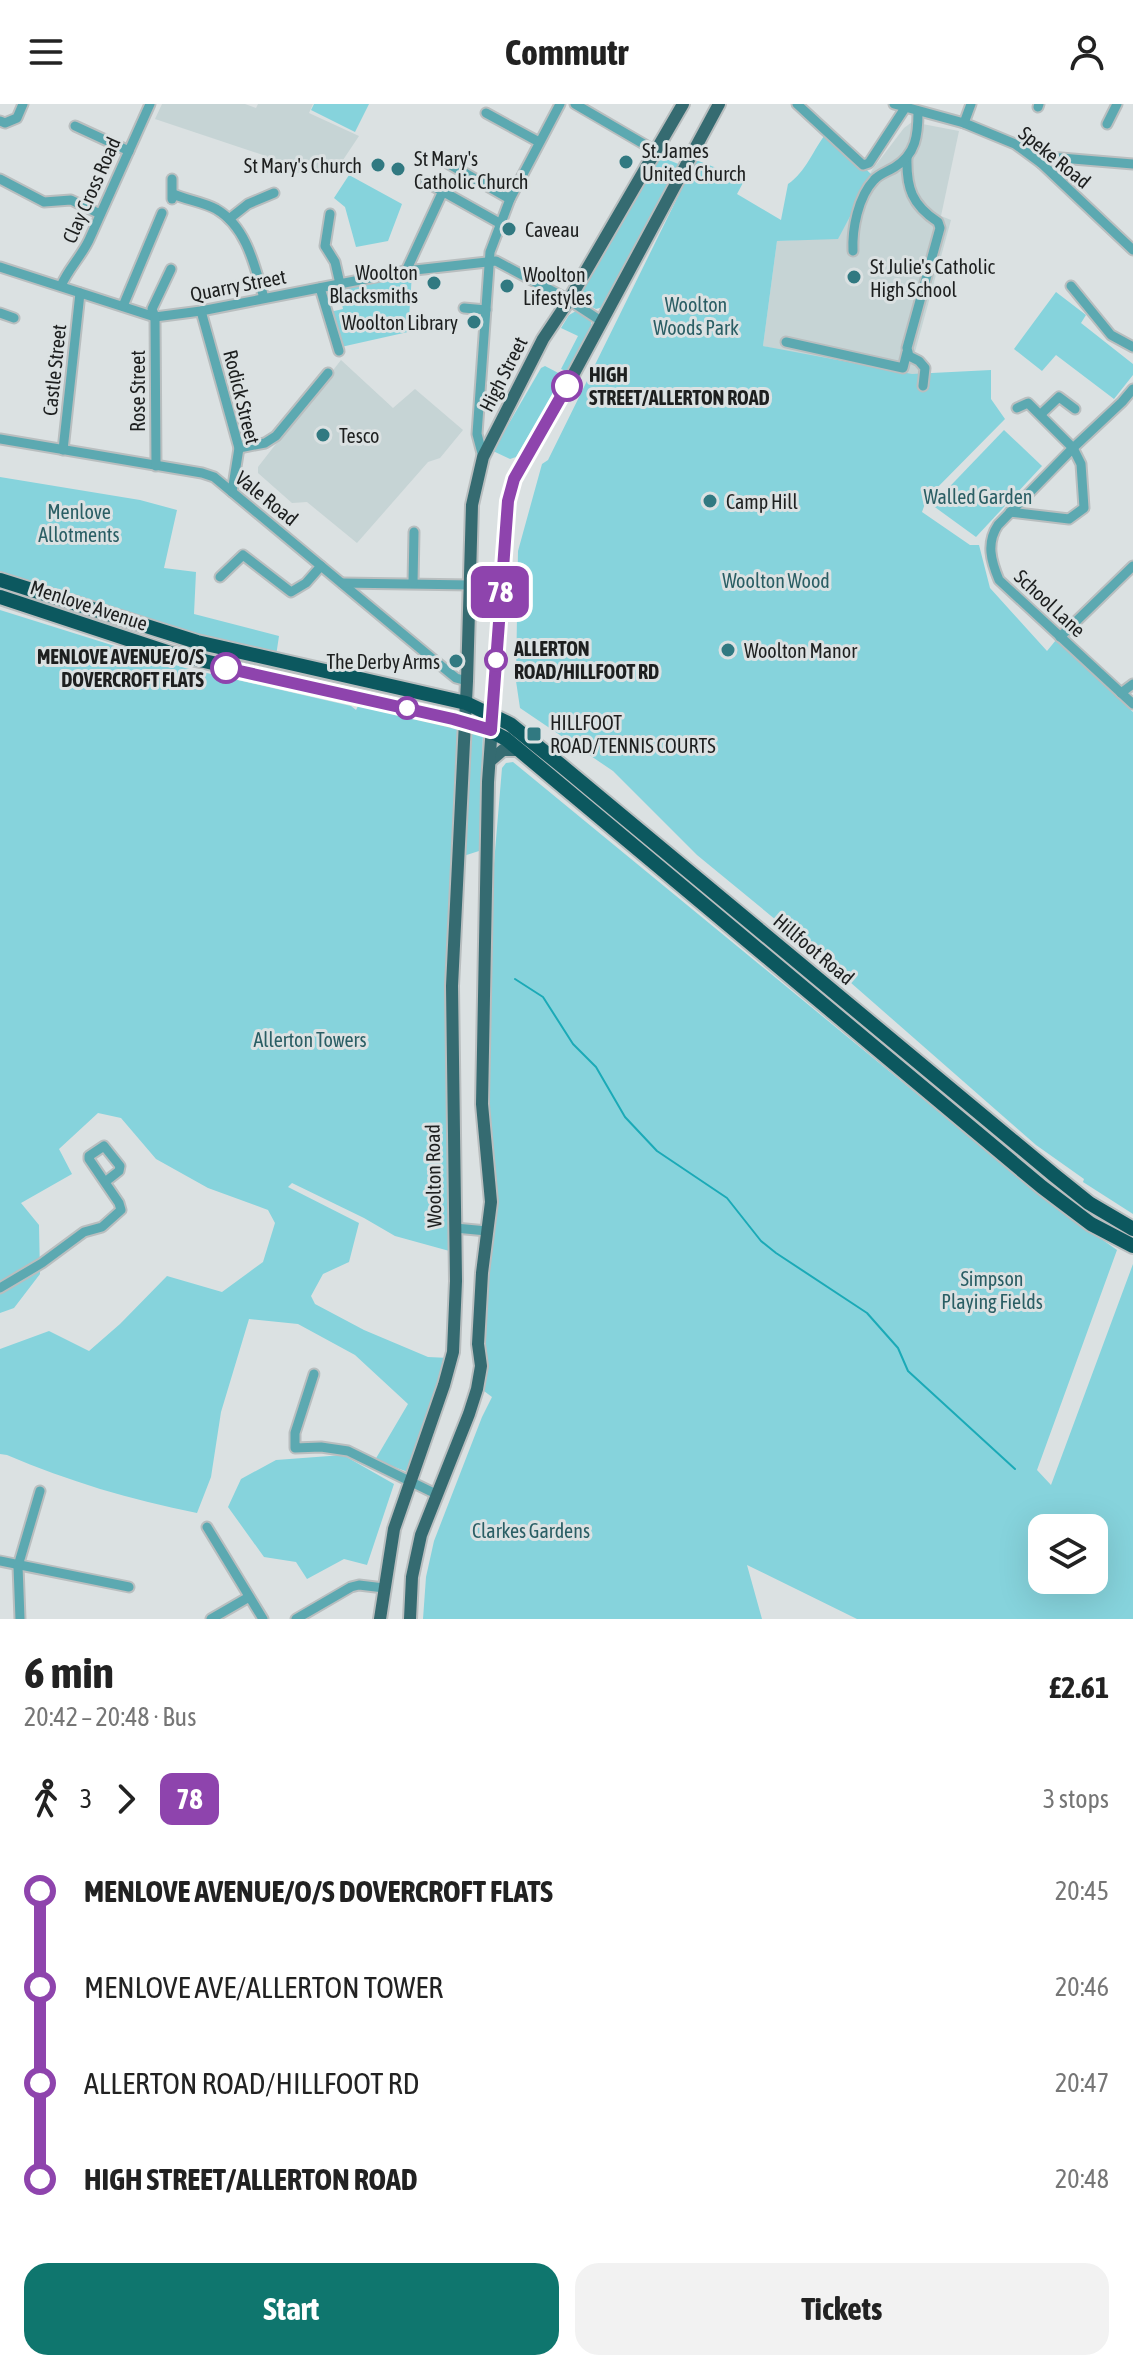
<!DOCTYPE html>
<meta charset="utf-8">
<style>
:root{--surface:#fff;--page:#f2f2f2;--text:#222;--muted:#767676;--accent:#0f766e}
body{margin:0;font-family:"Asap Condensed",sans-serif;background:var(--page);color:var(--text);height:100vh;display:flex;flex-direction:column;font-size:30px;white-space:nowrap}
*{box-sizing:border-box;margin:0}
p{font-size:26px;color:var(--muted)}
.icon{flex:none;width:44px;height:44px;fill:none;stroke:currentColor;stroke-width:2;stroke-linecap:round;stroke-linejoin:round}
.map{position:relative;height:1515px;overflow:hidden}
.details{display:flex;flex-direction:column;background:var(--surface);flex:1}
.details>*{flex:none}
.badge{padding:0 16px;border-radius:12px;font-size:28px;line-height:52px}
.fabs{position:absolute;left:1028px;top:1410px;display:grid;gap:16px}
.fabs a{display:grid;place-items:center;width:80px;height:80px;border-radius:16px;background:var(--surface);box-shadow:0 8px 32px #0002;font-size:40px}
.map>.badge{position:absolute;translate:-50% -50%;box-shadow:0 0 0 4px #fff}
.legs{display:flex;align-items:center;gap:12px;height:88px;padding:0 24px;font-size:26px}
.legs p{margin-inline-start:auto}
.headline{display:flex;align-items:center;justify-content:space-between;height:136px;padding:0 24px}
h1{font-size:44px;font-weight:700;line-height:60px}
.primary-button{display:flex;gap:16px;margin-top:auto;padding:16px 24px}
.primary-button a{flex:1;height:92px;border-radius:24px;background:var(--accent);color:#fff;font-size:32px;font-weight:700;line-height:92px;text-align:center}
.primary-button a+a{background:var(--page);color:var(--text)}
ul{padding:0 24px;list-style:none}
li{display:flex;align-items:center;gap:28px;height:96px;font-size:30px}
li i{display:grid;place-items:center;width:12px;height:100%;margin:0 10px;background:currentColor}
li i::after{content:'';width:20px;height:20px;margin:-10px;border:6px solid;border-radius:50%;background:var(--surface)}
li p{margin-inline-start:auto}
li:first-child i{background:linear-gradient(#0000 50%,currentColor 0)}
li:last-child i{background:linear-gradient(currentColor 50%,#0000 0)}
header{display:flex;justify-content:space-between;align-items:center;height:104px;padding:0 24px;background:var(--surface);font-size:36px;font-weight:700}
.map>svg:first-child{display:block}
.built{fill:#c6d4d5}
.green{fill:#86d3dc;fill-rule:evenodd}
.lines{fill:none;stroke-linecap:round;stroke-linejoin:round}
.stream{stroke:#1baab7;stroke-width:2}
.minor-casing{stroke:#b9bebf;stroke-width:13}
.major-casing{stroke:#b9bebf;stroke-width:16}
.highway-casing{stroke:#b9bebf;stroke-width:18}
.minor{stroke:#5ca9b1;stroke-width:9}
.major{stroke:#356b71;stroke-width:12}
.highway{stroke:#0c585f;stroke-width:14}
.line-1-casing{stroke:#fff;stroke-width:18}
.line-1{stroke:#8e44ad;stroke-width:12}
.poi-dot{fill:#317981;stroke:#dbe1e2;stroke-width:3}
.stop-1-dot{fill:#fff;stroke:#8e44ad;stroke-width:4}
.labels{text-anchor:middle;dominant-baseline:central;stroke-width:6;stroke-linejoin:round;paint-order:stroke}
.poi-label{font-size:20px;fill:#1d1f1f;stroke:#dbe1e2;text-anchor:start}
.street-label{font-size:20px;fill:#1d1f1f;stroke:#dbe1e2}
.park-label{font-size:20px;fill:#2a5e64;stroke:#dbe1e2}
.stop-label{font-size:20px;font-weight:bold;fill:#1d1f1f;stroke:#dbe1e2;text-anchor:start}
</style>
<header><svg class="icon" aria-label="menu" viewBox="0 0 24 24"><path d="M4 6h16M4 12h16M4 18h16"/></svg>Commutr<svg class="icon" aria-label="person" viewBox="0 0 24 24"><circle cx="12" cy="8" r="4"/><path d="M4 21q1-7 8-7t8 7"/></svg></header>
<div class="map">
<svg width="1133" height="1515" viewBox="0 0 1133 1515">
<rect width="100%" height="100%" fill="#dbe1e2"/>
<g class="built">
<polygon points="162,0 245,0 256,4 258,0 313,0 309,9 359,32 337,65 313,69 260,69 263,51 155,15"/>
<polygon points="912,18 959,27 941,112 951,116 915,248 930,260 928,281 763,242 777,137 838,134 872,66 904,24"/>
<polygon points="341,256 393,304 415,285 463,326 440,354 428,358 357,439 307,398 292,399 258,369 258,363"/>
</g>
<g class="green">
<polygon points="314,0 369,0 355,28 311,6"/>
<path d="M827 28 872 71 838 135 777 137 763 242 912 270 991 266V295L1005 315 927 394 922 408 970 441H979L990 484 1047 547 1056 536 1133 608V1110L1083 1078 1084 1075 1036 1041 826 857 697 751 613 667 520 604 516 577 518 447 542 360 548 356 696 56 745 75 737 90 781 116 788 80C806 68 813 46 827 28Z"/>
<polygon points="656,51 681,61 603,203 596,205 582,198 580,190"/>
<polygon points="349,71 402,100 388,137 356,143 345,103 334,94"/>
<polygon points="412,170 408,228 341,243 330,208 343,205 339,186"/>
<polygon points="1056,188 1086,211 1081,219 1133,260 1133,271 1114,295 1056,251 1042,267 1014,245"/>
<polygon points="576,207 590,214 592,223 568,268 561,265 578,232 561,224 569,211"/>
<polygon points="545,262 564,272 516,353 510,355 493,347 541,264"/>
<polygon points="1004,326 1042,362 976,433 932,401"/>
<polygon points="0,373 140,396 177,406 164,464 196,468 194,510 279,532 276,552 169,524 0,469"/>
<path d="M0 506 185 564 351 602 356 606 359 600 483 628 479 747 454 755 453 1148 395 1132 364 1114 292 1079 288 1083 359 1119 349 1158 323 1170 311 1192 315 1200 364 1226 428 1253 449 1254 408 1368 375 1356 408 1300 355 1251 298 1220 249 1215 221 1308 211 1373 197 1409C131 1396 68 1377 7 1351L0 1350V1245L49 1227 89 1247 120 1220 167 1172 222 1188 263 1158 275 1119 268 1106 208 1084 156 1055 121 1014 98 1009 59 1045 72 1070 21 1099 39 1121 40 1170 14 1204 0 1209Z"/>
<path d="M513 658 1046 1096 1117 1146 1037 1366 1051 1381 1133 1160V1515H857L747 1461 762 1515H423L426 1473 434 1437 482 1313 492 1293 484 1287 483 1170 493 1099 485 1002 489 819 502 664 506 659ZM1042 1424H1094V1476H1042Z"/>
<polygon points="343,1351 394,1380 367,1461 344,1455 307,1475 296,1458 264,1453 228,1403 241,1375 276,1356"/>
</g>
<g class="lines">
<polyline class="stream" points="515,875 543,893 573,940 596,963 625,1013 657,1047 727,1094 761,1137 776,1149 867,1209 898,1244 908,1267 1015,1365"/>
<defs>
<g id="minor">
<polyline points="575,0 654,46"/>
<polyline points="797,0 863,61 869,59 905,4"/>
<polyline points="894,0 964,19 1015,40 1041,59 1133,146"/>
<polyline points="1038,3 1039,0"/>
<polyline points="486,9 539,38"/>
<polyline points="0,17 5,19 17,14 23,0"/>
<polyline points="964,19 971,0"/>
<polyline points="1107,20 1117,0"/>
<polyline points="75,22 129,47"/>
<path d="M907 53C906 84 912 101 938 118L940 124 907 244 909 252 919 257 925 264 923 282"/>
<polyline points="1041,59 1049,53 1133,60"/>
<polyline points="449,60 510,95"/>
<polyline points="0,75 44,98 71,96 100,110"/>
<polyline points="426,78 501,120"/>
<path d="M173 90C187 96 203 98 216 105 247 123 255 163 264 194"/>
<polyline points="172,95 172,75"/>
<polyline points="330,110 325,142 335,158 340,180"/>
<polyline points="229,115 248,100 274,89"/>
<path d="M853 147C852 125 858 93 874 76 879 70 889 67 895 63 916 50 918 31 918 8"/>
<polyline points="0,163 155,213 201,207 406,167 496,157 569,196 601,217"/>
<polyline points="406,167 443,87"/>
<path d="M61 182C68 165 81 153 89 136L150 0"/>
<polyline points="1071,182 1111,231 1133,243"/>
<polyline points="320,184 339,247"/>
<polyline points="123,202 162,109"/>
<polyline points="464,204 486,206"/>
<polyline points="201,207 239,344 232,388"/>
<polyline points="0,209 14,214"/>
<polyline points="786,238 903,264 907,248"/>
<path d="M1133 285 1122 298 1073 344 998 421C986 439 991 457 999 476L1133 600"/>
<polyline points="1041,310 1059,293 1075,305"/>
<polyline points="0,335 202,369 214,373 428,551 456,574 467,577"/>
<polyline points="239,344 265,339 276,332 328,269"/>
<polyline points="63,346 80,189"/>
<polyline points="483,353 477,330 490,148 510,95 560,0"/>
<polyline points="156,362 155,213 152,205 171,165"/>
<polyline points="1010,408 1069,415 1084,404 1081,360 1073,344 1028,299 1017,304"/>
<polyline points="220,473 243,451 291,488 306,479 321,462"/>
<polyline points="342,479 471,481"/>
<polyline points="413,479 414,428"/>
<polyline points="1060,533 1133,462"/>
<polyline points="1121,589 1133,580"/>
<polyline points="455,1124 487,1127"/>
<polyline points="0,1184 42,1159 84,1128 102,1123 121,1106 119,1099 89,1055 89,1052 104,1042 120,1062 119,1067 105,1078"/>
<polyline points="314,1270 295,1329 295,1344 321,1343 348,1347 436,1390"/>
<polyline points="207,1423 263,1515"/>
<polyline points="0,1457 129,1483"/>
<polyline points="20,1515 18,1462 40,1387"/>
<polyline points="211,1515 249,1493"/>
<polyline points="296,1515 351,1483 359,1481 384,1484"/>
</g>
<g id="major">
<polyline points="490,657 503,646 519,646"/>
<polyline points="380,1515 394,1425 444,1281 453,1248 456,1177 452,882 467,577 472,401 483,353 543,235 569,196 683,0"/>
<polyline points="410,1515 412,1473 421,1431 469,1310 477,1285 481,1262 478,1240 482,1169 491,1098 482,1000 488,678 508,397 514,375 573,271 719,0"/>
</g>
<g id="highway">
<polyline points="0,476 197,538 466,599 510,620 562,662 1054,1071 1089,1099 1133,1125"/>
<polyline points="0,493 170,549 465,618 481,622 506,635 1042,1083 1091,1120 1133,1142"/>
</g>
</defs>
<use href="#minor" class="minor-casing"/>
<use href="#major" class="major-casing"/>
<use href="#highway" class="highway-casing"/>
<use href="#minor" class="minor"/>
<use href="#major" class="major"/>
<use href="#highway" class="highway"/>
</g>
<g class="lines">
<defs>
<polyline id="line-1" points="226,564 453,615 491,626 508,397 514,375 567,282"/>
</defs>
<use href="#line-1" class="line-1-casing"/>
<use href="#line-1" class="line-1"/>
</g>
<g class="poi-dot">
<circle cx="626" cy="58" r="8"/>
<circle cx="378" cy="61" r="8"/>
<circle cx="398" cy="65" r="8"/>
<circle cx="509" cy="125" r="8"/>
<circle cx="854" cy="173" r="8"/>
<circle cx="434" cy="179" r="8"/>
<circle cx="507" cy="182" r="8"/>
<circle cx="474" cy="218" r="8"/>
<circle cx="323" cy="331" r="8"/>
<circle cx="710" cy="397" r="8"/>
<circle cx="728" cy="546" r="8"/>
<circle cx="456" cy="557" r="8"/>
<rect x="526" y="622" width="16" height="16" rx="4"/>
</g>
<g class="stop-1-dot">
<circle cx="567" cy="282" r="14"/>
<circle cx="496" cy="556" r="10"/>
<circle cx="226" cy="564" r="14"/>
<circle cx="407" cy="604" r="10"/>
</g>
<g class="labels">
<g class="poi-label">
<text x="642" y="46">St. James<tspan x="642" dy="23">United Church</tspan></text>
<text x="414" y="54">St Mary's<tspan x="414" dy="23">Catholic Church</tspan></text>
<text x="362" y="61" text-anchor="end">St Mary's Church</text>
<text x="525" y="125">Caveau</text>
<text x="870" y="162">St Julie's Catholic<tspan x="870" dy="23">High School</tspan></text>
<text x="418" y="168" text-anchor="end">Woolton<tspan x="418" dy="23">Blacksmiths</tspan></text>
<text x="523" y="170">Woolton<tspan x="523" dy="23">Lifestyles</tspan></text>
<text x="458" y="218" text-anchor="end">Woolton Library</text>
<text x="339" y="331">Tesco</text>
<text x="726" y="397">Camp Hill</text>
<text x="744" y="546">Woolton Manor</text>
<text x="440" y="557" text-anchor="end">The Derby Arms</text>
<text x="550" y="618">HILLFOOT<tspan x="550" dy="23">ROAD/TENNIS COURTS</tspan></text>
</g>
<g class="street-label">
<text transform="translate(1055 53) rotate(39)">Speke Road</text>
<text transform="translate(91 86) rotate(-66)">Clay Cross Road</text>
<text transform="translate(238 181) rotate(-11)">Quarry Street</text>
<text transform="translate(54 266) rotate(-84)">Castle Street</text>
<text transform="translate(503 270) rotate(-63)">High Street</text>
<text transform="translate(137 287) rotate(-90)">Rose Street</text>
<text transform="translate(242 293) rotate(76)">Rodick Street</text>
<text transform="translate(267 394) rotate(39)">Vale Road</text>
<text transform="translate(1050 499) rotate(43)">School Lane</text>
<text transform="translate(89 501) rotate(18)">Menlove Avenue</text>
<text transform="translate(814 845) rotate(40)">Hillfoot Road</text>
<text transform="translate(433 1072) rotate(-91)">Woolton Road</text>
</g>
<g class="park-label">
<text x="696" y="200">Woolton<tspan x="696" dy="23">Woods Park</tspan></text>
<text x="978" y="392">Walled Garden</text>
<text x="79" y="407">Menlove<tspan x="79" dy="23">Allotments</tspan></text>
<text x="776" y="476">Woolton Wood</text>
<text x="310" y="935">Allerton Towers</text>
<text x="992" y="1174">Simpson<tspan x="992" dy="23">Playing Fields</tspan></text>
<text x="531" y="1426">Clarkes Gardens</text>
</g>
<g class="stop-label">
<text x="589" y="270">HIGH<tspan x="589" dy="23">STREET/ALLERTON ROAD</tspan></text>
<text x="514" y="544">ALLERTON<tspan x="514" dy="23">ROAD/HILLFOOT RD</tspan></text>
<text x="204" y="552" text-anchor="end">MENLOVE AVENUE/O/S<tspan x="204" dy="23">DOVERCROFT FLATS</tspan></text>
</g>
</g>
</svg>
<div class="fabs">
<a><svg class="icon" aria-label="layers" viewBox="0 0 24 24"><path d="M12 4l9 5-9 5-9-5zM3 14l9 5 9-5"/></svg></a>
</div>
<b class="badge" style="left:500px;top:488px;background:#8e44ad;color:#fff">78</b>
</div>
<section class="details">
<div class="headline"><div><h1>6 min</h1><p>20:42 – 20:48 · Bus</p></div><b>£2.61</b></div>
<div class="legs"><svg class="icon" aria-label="walk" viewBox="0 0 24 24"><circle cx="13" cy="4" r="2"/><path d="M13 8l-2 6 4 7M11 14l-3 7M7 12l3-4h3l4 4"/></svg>3<svg class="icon" aria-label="forward" viewBox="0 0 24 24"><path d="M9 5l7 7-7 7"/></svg><b class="badge" style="background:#8e44ad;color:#fff">78</b><p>3 stops</p></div>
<ul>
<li><i style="color:#8e44ad"></i><b>MENLOVE AVENUE/O/S DOVERCROFT FLATS</b><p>20:45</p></li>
<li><i style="color:#8e44ad"></i><span>MENLOVE AVE/ALLERTON TOWER</span><p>20:46</p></li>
<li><i style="color:#8e44ad"></i><span>ALLERTON ROAD/HILLFOOT RD</span><p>20:47</p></li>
<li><i style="color:#8e44ad"></i><b>HIGH STREET/ALLERTON ROAD</b><p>20:48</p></li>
</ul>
<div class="primary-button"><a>Start</a><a>Tickets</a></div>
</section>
